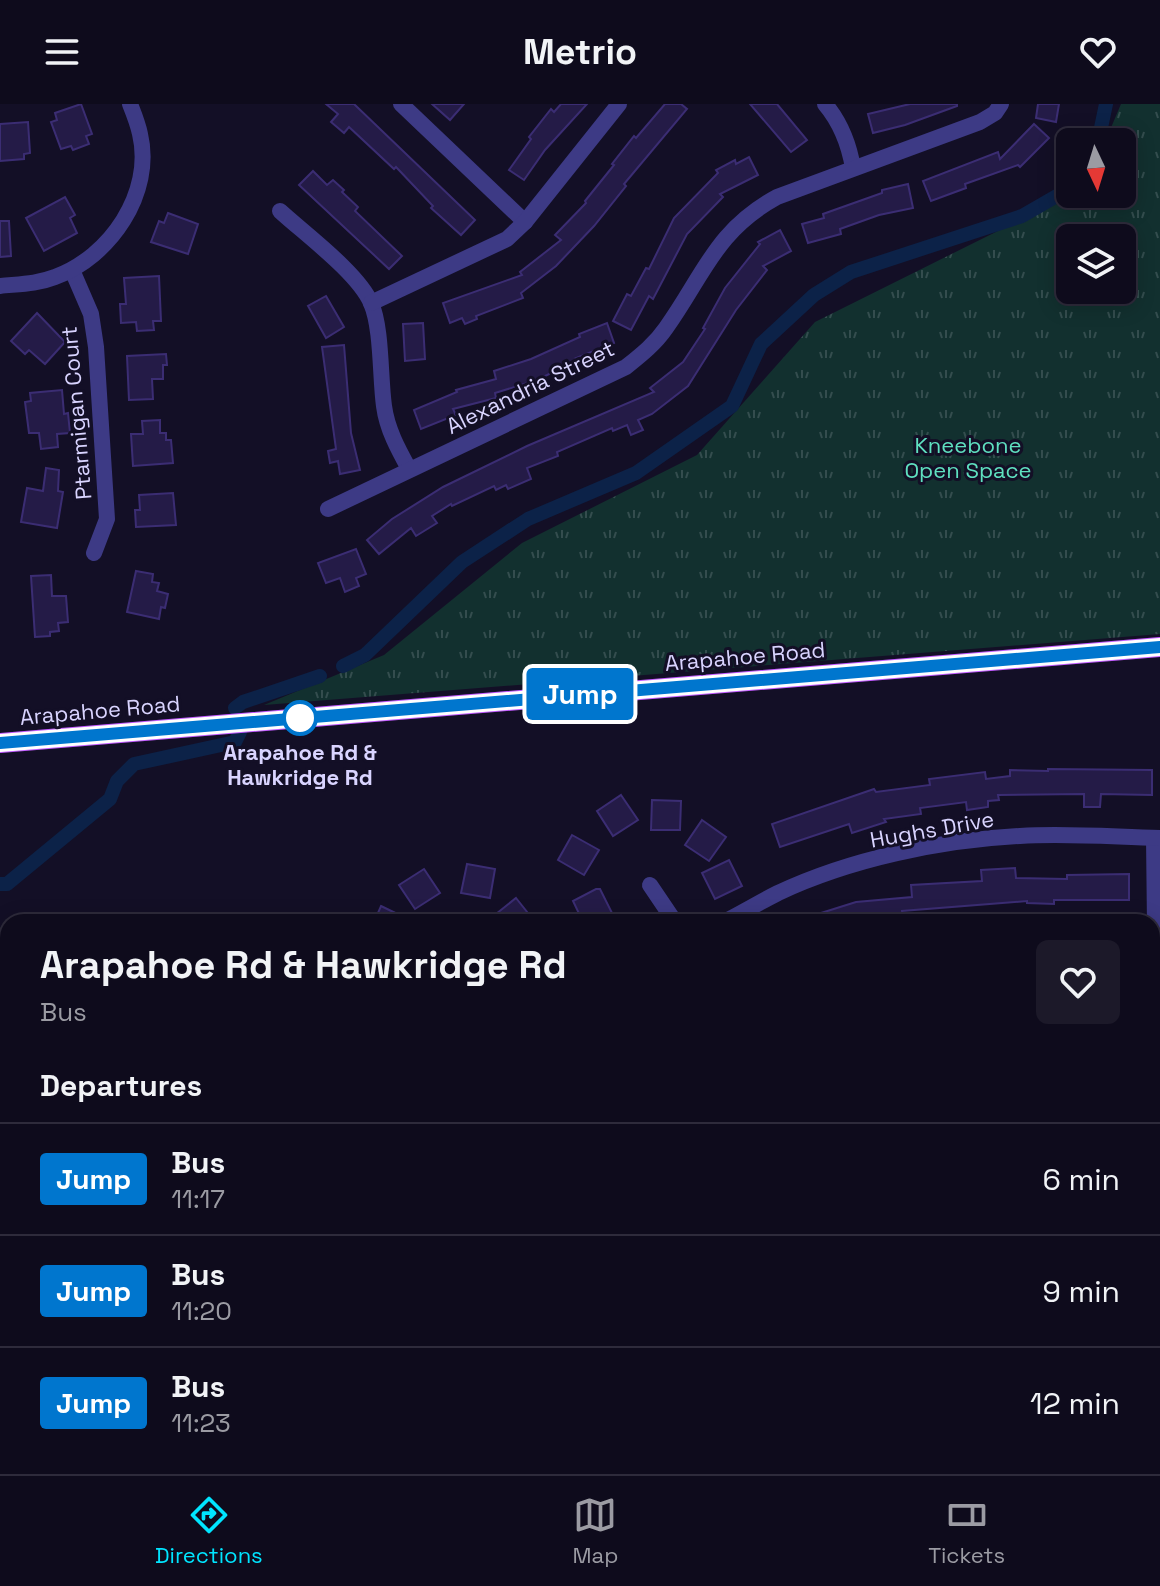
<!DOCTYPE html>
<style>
:root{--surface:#0e0b1c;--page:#1c1929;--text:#f1f3f6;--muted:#9b9ba3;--line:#2e2b3b;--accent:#00e5ff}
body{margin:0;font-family:"Space Grotesk",sans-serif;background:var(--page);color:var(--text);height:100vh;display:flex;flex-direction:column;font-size:30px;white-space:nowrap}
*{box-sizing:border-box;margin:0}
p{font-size:26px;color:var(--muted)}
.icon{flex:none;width:44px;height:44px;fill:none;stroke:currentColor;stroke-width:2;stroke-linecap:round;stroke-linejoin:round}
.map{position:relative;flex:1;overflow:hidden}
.side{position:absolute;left:0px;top:810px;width:1160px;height:560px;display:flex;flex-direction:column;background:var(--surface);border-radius:24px 24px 0 0;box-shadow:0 4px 20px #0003,0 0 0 2px var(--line)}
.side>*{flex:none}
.badge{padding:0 16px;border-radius:6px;font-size:28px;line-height:52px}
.needle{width:52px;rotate:176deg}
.controls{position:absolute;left:1056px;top:24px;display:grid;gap:16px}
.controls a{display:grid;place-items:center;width:80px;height:80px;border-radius:12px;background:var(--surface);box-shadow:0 4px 20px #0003,0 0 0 2px var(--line);font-size:40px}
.map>.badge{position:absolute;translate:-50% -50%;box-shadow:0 0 0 4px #fff}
h2{padding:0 40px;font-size:30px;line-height:72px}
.round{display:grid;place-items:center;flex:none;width:84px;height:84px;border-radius:12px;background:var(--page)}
.summary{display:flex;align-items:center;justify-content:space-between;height:136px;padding:0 40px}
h1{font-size:38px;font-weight:600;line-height:60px}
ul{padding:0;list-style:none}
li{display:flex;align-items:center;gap:24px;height:112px;padding:0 40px;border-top:2px solid var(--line)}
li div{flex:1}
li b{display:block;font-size:30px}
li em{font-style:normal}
li .badge{min-width:88px;font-weight:700;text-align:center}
header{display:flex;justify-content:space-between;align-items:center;height:104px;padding:0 40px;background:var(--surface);font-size:36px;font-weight:600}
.tab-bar{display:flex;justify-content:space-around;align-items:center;height:112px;border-top:2px solid var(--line);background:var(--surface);font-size:22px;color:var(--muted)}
.tab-bar a{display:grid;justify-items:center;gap:4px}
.tab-bar .on{color:var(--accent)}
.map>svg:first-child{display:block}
.grass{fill:url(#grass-tufts);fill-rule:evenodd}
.pitch{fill:#12302f}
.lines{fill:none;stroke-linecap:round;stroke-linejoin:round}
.canal{stroke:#0c2248;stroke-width:14}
.building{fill:#241b47;stroke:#3b2d73;stroke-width:2}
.minor{stroke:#3d3a85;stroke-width:16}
.major{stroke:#c25bff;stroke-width:20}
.line-casing{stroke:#fff;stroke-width:18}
.line{stroke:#0076ce;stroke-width:12}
.stop-dot{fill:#fff;stroke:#0076ce;stroke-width:4}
.labels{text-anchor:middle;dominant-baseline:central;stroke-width:6;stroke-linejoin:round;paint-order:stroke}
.street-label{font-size:22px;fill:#d9d4ff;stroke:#130f26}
.park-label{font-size:22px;fill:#5fe0c0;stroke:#130f26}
.stop-label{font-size:22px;font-weight:bold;fill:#d9d4ff;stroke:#130f26}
</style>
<header><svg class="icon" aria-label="menu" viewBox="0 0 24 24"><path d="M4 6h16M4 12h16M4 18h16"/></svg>Metrio<svg class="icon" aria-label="heart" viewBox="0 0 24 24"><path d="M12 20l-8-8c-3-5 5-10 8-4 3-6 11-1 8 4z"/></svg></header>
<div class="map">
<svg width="1160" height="1370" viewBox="0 0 1160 1370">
<defs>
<pattern id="grass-tufts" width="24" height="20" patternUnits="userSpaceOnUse" patternTransform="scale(2)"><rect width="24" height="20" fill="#12302f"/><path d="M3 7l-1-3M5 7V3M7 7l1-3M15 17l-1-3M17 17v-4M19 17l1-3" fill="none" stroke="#344d4e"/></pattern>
</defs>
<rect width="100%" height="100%" fill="#130f26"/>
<g class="grass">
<path d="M1121 0H1160V530L264 601 384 551 522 439 697 351 815 218 1072 90H1122V38H1105ZM1070 134H1122V186H1070Z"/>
<polygon points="801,1362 1146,1362 1146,1370 808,1370"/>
</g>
<polygon class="pitch" points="918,1362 1092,1362 1096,1370 922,1370"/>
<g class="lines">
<g class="canal">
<polyline points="1098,38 1106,0"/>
<polyline points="343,562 365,551 462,458 528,415 636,369 732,302 761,240 814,191 851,168 1022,112 1067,86 1070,82"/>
<polyline points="235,604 243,598 320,572"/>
<polyline points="0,780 7,780 110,695 117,677 134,660 235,638 240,628"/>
</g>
</g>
<g class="building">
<polygon points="81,0 92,30 86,32 89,40 73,46 71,42 61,45 51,18 57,16 55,9"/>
<polygon points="326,0 354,0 475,116 461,131 431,104 433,102 396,63 394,65 349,23 344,29 331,18 338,10"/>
<polygon points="432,0 464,0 450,16"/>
<polygon points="561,0 587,0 545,46 524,76 509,66 531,35 529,33 551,5 554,8"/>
<polygon points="665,0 681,0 687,5 624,80 626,82 594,122 556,162 521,189 523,194 476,212 477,215 465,220 462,214 450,219 443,199 522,171 520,168 561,136 555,131 586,99 585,97 614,61 612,60 634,32 636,34"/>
<polygon points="750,0 777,0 807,36 791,48"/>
<polygon points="910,0 957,0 957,2 905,21 873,29 868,10"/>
<polygon points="1038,0 1059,0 1056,18 1036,14"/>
<polygon points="28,18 30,49 24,50 24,55 0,57 0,20"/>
<polygon points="1034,20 1049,34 1020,63 1018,61 965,80 966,84 931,97 923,77 998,48 1000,55"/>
<polygon points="749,53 758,71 720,90 723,93 687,130 653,195 649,192 631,226 613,217 627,190 631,192 646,164 649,165 674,114 718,69 716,66 735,56 736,60"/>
<polygon points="313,67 327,81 333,76 344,86 342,88 358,103 355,107 402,152 389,165 299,81"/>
<polygon points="908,80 913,104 879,111 840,125 841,130 808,139 802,120 824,114 823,110 882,89 882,86"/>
<polygon points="65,93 75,111 70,114 77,129 44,147 26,114"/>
<polygon points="168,109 198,120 188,150 151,138 159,117 164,119"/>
<polygon points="0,117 9,117 11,152 0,153"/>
<polygon points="780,126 791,147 763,162 767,166 736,206 688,282 652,310 638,316 643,326 631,331 627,321 613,327 612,324 557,348 558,352 527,364 531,375 508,385 506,381 496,386 494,382 452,402 451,400 432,412 437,419 416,432 411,424 379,450 367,436 392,415 443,383 527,342 654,288 650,284 683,258 705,225 703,224 725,184 760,140 758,138"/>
<polygon points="159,172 161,217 153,217 154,226 137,227 136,218 121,219 120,200 126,200 124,174"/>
<polygon points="326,192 344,223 326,234 308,202"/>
<polygon points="37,209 65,238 45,260 29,246 25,250 11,237"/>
<polygon points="423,219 425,255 405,257 403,220"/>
<polygon points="607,219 614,239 576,254 578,256 537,276 495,289 496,294 453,305 456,311 421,325 414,306 457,288 456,286 496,275 494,267 531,255 580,233 579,230"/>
<polygon points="344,241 351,329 360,366 340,370 338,357 330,359 328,347 336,345 322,243"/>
<polygon points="166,250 167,261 163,261 163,275 152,275 153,295 129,296 127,252"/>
<polygon points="62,286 64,310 68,309 70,329 57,330 58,343 41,345 39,329 29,329 25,298 31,297 30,289"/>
<polygon points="160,316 160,329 166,329 166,336 171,336 173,359 133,362 131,330 143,330 142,317"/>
<polygon points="46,364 59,366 58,387 63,388 57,424 21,418 27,384 43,387"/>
<polygon points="173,389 176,421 136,423 135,406 140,406 139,391"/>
<polygon points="356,445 366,470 356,474 359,482 345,488 340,474 326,479 318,459"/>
<polygon points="136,467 153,470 152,478 159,479 157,487 168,490 165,504 161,503 159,515 127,508"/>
<polygon points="51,471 52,492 66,492 68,518 58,519 59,527 50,528 50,532 35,533 31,472"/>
<polygon points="1048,665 1152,666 1152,691 1101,690 1100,703 1084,703 1084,690 998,691 999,696 988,697 988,703 967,706 966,698 920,704 921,710 884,715 886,718 852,729 849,720 780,743 772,720 874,685 876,688 930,681 929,675 985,668 986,675 1010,672 1010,666 1048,667"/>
<polygon points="621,691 638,716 613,732 597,707"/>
<polygon points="652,696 681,697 680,726 651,726"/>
<polygon points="702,716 726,733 709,757 685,741"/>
<polygon points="572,731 599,746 584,771 558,756"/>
<polygon points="729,756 742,782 715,795 702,769"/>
<polygon points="467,760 495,765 490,794 461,789"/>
<polygon points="1015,764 1016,774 1067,775 1067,771 1129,770 1129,796 1054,796 1054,800 1027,799 1027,797 902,807 903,818 803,818 802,815 856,798 912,793 911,781 982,777 981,766"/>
<polygon points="424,765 440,789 415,805 399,781"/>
<polygon points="596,785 600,785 612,809 594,818 583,818 573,797"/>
<polygon points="516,794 535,818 486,818"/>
<polygon points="381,802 414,818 374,818"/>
</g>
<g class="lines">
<g class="minor">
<polyline points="401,0 525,118"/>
<path d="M825 0C841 19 849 40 853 64"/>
<path d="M280 107C305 130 358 169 371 199 382 224 380 274 384 302 387 325 398 345 409 365"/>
<polyline points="72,166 91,210 96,243 107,415 94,449"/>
<path d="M0 182C19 180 37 180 55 173 110 153 154 89 140 30 138 20 134 10 130 0"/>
<polyline points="371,199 507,135 525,118 619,0"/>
<path d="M328 405 626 263C641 251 655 240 666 224 704 171 715 127 777 93L980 18 995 9 1001 0"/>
<polyline points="1154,734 1155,822 1160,925"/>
<polyline points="650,781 675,818"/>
<path d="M724 818C742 809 760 798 778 789 850 755 941 736 1020 732 1066 729 1114 733 1160 734"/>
<polyline points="0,919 8,917"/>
<polyline points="1152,1061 1160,1061"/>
<polyline points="0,1078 8,1090"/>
<polyline points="220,1362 229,1370"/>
<polyline points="523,1362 534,1370"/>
<polyline points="774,1362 781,1370"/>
<polyline points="131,1370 141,1362"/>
<polyline points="562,1370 571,1362"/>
</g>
<polyline class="major" points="0,639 1160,543"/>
</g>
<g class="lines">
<defs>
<polyline id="line" points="0,639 1160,543"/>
</defs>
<use href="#line" class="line-casing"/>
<use href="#line" class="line"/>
</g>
<circle class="stop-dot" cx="300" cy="614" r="16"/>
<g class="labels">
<g class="street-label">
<text transform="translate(530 283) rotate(-26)">Alexandria Street</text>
<text transform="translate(76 309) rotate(-95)">Ptarmigan Court</text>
<text transform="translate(745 552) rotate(-5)">Arapahoe Road</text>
<text transform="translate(100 606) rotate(-5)">Arapahoe Road</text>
<text transform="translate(932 725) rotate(-10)">Hughs Drive</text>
</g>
<g class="park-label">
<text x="968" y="341">Kneebone<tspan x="968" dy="25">Open Space</tspan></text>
</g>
<g class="stop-label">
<text x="300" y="648">Arapahoe Rd &amp;<tspan x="300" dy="25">Hawkridge Rd</tspan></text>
</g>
</g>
</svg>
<div class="controls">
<a><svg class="needle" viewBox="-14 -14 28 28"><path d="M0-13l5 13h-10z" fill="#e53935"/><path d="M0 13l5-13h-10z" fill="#9b9ba3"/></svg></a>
<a><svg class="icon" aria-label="layers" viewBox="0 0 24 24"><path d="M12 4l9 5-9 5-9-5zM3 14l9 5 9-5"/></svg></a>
</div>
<b class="badge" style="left:580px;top:590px;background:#0076ce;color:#fff">Jump</b>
<section class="side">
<div class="summary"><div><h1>Arapahoe Rd &amp; Hawkridge Rd</h1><p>Bus</p></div><a class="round"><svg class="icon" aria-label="heart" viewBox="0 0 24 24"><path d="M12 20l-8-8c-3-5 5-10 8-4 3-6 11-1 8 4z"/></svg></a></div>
<h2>Departures</h2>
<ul>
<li><span class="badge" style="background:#0076ce;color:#fff">Jump</span><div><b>Bus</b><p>11:17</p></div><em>6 min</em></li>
<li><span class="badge" style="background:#0076ce;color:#fff">Jump</span><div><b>Bus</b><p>11:20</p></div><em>9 min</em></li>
<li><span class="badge" style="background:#0076ce;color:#fff">Jump</span><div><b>Bus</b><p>11:23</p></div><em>12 min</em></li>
</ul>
</section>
</div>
<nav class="tab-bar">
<a class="on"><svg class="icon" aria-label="directions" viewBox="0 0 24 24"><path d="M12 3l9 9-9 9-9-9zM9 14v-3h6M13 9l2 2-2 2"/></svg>Directions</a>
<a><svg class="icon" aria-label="map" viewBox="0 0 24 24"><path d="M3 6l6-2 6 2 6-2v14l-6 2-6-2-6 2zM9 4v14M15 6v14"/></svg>Map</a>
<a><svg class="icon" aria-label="tickets" viewBox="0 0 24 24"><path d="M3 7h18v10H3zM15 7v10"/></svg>Tickets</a>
</nav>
